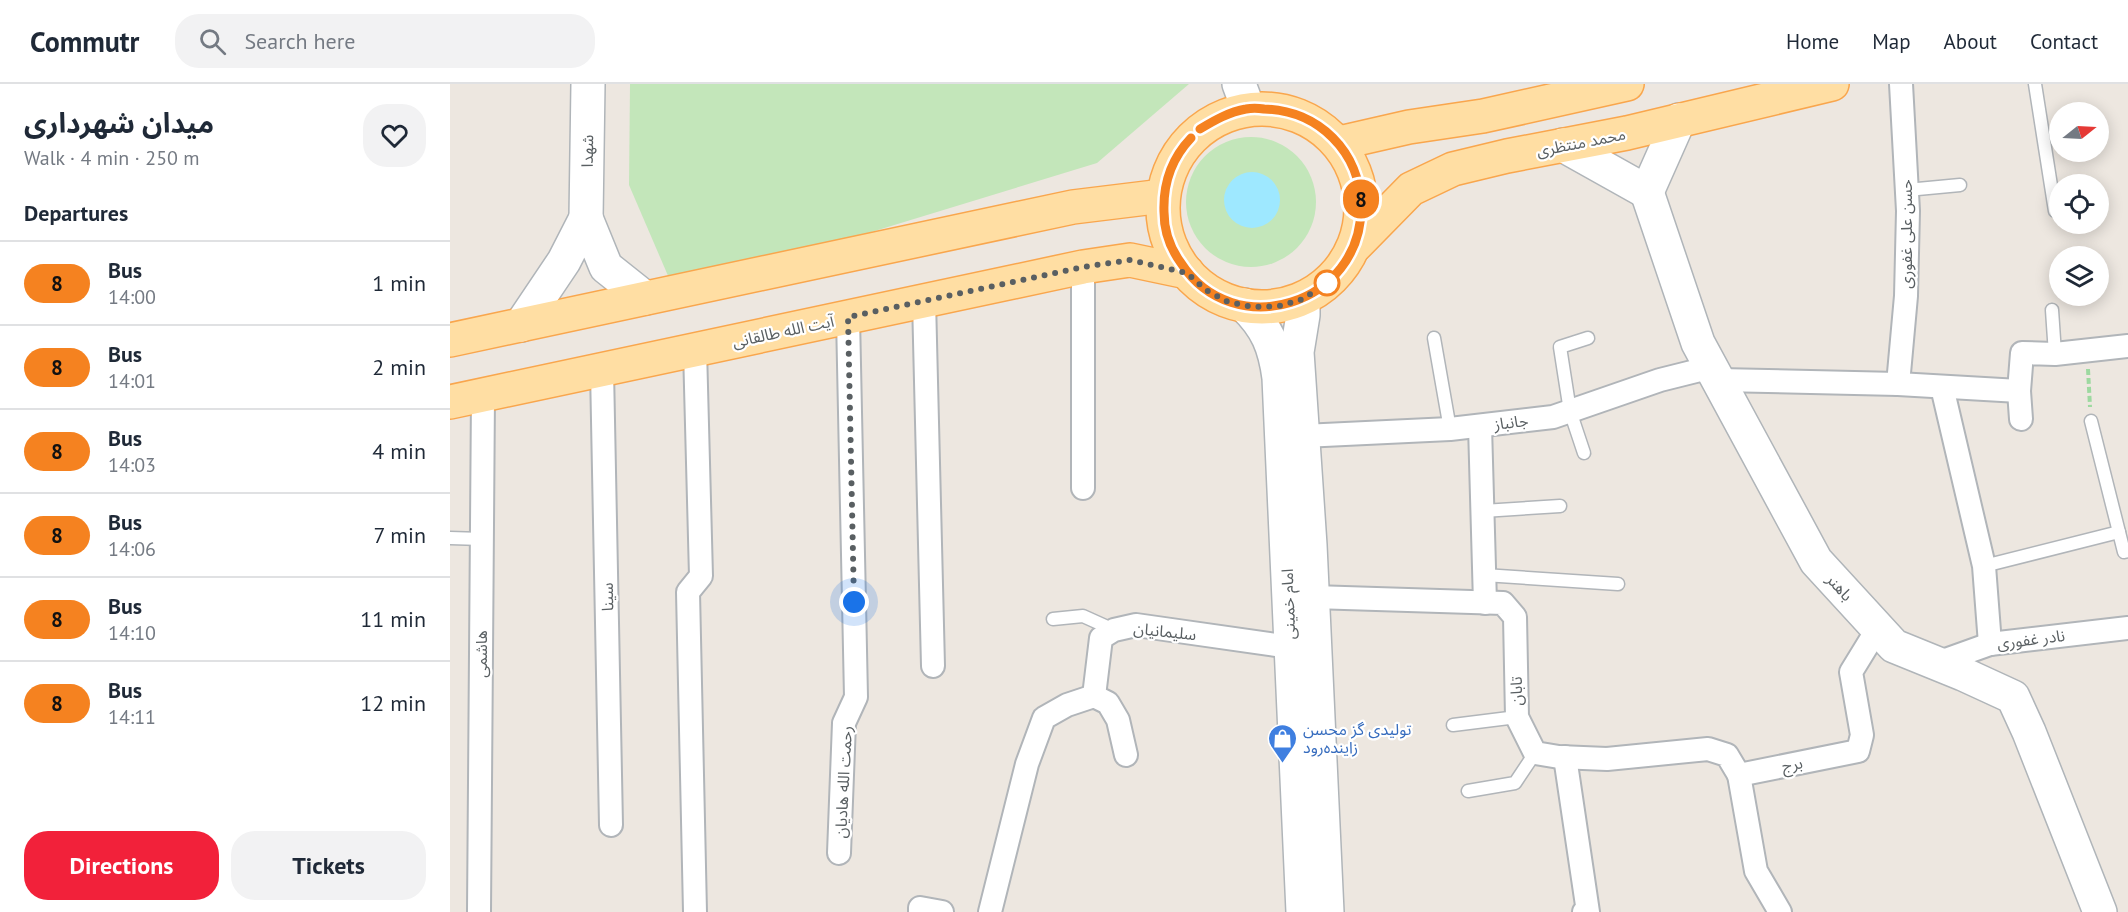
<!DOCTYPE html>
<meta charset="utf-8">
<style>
:root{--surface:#fff;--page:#f2f2f3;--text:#1f2937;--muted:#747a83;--line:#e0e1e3;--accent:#f2213a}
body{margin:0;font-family:"PT Sans","Noto Sans Arabic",sans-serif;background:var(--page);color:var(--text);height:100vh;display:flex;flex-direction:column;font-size:22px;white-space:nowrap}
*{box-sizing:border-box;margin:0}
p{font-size:20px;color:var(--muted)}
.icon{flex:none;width:33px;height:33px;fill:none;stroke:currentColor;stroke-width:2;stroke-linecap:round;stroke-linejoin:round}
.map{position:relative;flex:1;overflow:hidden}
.drawer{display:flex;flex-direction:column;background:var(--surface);width:450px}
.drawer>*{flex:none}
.badge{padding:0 12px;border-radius:20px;font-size:21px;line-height:39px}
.needle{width:39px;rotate:72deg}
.controls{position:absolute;left:1599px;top:18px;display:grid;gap:12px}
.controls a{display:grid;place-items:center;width:60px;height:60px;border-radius:50%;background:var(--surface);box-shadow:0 3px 15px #0003;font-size:30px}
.you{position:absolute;width:30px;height:30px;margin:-15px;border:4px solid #fff;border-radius:50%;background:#1a73e8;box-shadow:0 0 0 9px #1a73e833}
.map>.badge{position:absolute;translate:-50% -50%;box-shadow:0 0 0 3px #fff}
h2{padding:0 24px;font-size:22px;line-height:54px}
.round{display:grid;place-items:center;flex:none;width:63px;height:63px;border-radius:24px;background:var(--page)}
.summary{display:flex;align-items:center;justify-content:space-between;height:102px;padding:0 24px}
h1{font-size:28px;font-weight:700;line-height:45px}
.primary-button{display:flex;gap:12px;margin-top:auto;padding:12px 24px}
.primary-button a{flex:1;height:69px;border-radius:24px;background:var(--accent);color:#fff;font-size:24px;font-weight:700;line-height:69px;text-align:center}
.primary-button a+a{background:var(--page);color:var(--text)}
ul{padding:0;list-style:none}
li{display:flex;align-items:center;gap:18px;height:84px;padding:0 24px;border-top:2px solid var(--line)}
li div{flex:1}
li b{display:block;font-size:22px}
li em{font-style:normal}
li .badge{min-width:66px;font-weight:700;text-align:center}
header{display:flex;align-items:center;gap:36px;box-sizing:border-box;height:84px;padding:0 30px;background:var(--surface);border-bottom:2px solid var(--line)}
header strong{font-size:28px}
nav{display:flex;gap:33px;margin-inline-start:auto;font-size:21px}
.search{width:420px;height:54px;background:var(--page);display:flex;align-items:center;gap:15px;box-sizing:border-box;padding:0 21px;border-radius:24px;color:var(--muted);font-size:22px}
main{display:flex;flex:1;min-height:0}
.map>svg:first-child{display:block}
.green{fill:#c3e6ba}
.water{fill:#9ee8ff}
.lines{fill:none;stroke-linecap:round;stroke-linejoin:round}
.lane-casing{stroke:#b1b5b9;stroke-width:15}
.street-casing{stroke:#b1b5b9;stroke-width:26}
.secondary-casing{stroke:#b0b5b9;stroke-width:36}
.primary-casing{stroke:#f9a64d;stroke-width:36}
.path{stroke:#9dd9a0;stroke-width:4;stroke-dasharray:6 3;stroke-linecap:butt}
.lane{stroke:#fff;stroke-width:12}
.street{stroke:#fff;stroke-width:22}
.secondary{stroke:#fff;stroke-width:33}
.primary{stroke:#ffdea3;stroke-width:33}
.line-casing{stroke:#fff;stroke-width:14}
.line{stroke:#f58220;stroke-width:9}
.walk{stroke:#595f62;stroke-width:6;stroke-dasharray:0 10.8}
.stop-dot{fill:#fff;stroke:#f58220;stroke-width:3}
.labels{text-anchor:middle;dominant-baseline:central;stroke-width:4.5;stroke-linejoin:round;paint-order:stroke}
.street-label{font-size:16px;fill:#595f62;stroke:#fff}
.shop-label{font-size:16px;fill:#366cbe;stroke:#fff;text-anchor:start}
</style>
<header>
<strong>Commutr</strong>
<div class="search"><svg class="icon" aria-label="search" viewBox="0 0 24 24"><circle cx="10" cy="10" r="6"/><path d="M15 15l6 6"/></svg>Search here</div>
<nav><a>Home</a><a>Map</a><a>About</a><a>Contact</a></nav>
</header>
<main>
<section class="drawer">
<div class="summary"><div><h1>میدان شهرداری</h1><p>Walk · 4 min · 250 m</p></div><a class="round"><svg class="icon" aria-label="heart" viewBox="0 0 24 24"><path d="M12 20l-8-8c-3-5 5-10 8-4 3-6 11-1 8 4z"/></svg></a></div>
<h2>Departures</h2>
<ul>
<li><span class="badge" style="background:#f58220;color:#111">8</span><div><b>Bus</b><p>14:00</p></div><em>1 min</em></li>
<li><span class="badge" style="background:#f58220;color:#111">8</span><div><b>Bus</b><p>14:01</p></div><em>2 min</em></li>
<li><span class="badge" style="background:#f58220;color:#111">8</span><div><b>Bus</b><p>14:03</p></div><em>4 min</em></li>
<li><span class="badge" style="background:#f58220;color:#111">8</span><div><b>Bus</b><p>14:06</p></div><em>7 min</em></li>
<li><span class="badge" style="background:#f58220;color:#111">8</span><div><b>Bus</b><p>14:10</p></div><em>11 min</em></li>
<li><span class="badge" style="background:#f58220;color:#111">8</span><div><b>Bus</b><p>14:11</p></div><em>12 min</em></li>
</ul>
<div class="primary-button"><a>Directions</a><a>Tickets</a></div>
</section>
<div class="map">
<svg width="1678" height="828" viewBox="0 0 1678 828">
<rect width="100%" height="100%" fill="#ede7e0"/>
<g class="green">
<polygon points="180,0 739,0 647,79 225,208 179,101"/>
<circle cx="801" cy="118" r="65"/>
</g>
<circle class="water" cx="802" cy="116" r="28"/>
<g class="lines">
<defs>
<g id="lane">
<polyline points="1585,0 1605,127"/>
<polyline points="1457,106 1510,101"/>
<polyline points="1602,226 1605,270"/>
<polyline points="984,254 1000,345"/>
<polyline points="1641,337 1674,468 1678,467"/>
<polyline points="1134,369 1120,327 1110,263 1138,254"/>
<polyline points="1033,427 1110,422"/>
<polyline points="0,454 32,455"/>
<polyline points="1534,482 1669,448"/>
<polyline points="1034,491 1168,500"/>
<polyline points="603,535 633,532 664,546"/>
<polyline points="1003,641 1067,633"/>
<polyline points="1018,707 1065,699 1085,669"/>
</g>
<g id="street">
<polyline points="633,183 633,404"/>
<polyline points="474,216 483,582"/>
<polyline points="152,286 161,741"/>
<polyline points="1269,296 1448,300 1569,307"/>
<polyline points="1448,300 1456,212 1458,127 1451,0"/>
<polyline points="1492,303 1534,482 1540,560"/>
<polyline points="1571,335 1569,307 1572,269 1605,270 1678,262"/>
<polyline points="1030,342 1035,519"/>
<polyline points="853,352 1000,345 1103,333 1210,296 1262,283"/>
<polyline points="863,513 1053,519 1065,533 1067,633 1085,669 1109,673 1157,675 1258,665 1277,671 1289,691"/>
<polyline points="1487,579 1540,560 1678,544"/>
<polyline points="644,612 651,554 664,546 686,541 840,563"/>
<polyline points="1115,673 1138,828 1134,828"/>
<polyline points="389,769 394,639 406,613 398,233"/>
<polyline points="29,828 33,311"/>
<polyline points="245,828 238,508 251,492 245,265"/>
<polyline points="470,828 470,824 492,828"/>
<polyline points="540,828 577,680 594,634 617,621 644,612 658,619 668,636 676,671"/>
<polyline points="1330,828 1306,787 1289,691 1408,667 1412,651 1401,588 1428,544"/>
</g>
<g id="secondary">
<polyline points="789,0 798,24"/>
<polyline points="1113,61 1197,108 1229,36"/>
<polyline points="1197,108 1248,259 1366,477 1444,562 1513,590 1563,613 1579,648 1650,828"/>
<polyline points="136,134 138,0"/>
<polyline points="853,215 853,231 847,268 860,461 877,828"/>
<path d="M794 221C817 243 825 263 829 294L853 828"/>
<polyline points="71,241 114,177 136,134 156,183 195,214"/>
</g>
<g id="primary">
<circle cx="812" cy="124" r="99"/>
<polyline points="889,59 959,43 1033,32 1177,0"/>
<polyline points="905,162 961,105 1003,85 1057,72 1177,49 1382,0"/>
<polyline points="0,256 623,123 713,112"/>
<polyline points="0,318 633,183 680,176 737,188"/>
</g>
</defs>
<use href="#lane" class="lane-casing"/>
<use href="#street" class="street-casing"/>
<use href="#secondary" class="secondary-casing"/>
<use href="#primary" class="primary-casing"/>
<polyline class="path" points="1638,285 1640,323"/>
<use href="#lane" class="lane"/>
<use href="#street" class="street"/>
<use href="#secondary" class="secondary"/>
<use href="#primary" class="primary"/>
</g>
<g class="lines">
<defs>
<path id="line" d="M741 54C721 75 713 100 714 128 714 147 720 164 731 179 784 261 912 220 911 123 911 68 868 26 814 25 808 24 801 24 796 25 779 28 765 36 750 45"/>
</defs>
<use href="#line" class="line-casing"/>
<use href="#line" class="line"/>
<polyline class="walk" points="404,518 398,233 633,183 680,176 737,189 756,206 778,218 803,223 829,222 853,215 877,199"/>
</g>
<defs>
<symbol id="shop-pin" viewBox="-11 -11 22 30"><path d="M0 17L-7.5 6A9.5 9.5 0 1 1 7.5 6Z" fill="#3f7fe0" stroke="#fff"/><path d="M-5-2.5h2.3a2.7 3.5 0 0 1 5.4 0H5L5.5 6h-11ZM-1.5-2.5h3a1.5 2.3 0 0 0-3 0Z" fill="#fff"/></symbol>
</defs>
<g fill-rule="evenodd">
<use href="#shop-pin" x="816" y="638" width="33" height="45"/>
</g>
<circle class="stop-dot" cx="877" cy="199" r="12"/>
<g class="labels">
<g class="street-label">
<text transform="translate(1131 58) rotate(-11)">محمد منتظری</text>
<text transform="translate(137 67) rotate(-89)">شهدا</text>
<text transform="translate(1456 150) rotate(-90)">حسن علی غفوری</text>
<text transform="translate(333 247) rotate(-12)">آیت الله طالقانی</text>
<text transform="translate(1061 338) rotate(-7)">جانباز</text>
<text transform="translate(1390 503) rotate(48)">باهنر</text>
<text transform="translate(157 513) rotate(-91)">سینا</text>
<text transform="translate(838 520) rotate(-92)">امام خمینی</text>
<text transform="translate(715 547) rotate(6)">سلیمانیان</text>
<text transform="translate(1581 555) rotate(-7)">نادر غفوری</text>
<text transform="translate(31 570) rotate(-90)">هاشمی</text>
<text transform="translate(1066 607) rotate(-91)">تابان</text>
<text transform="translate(1342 680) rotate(-11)">برج</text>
<text transform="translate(393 698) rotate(-87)">رحمت الله هادیان</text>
</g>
<g class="shop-label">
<text x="853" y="645">تولیدی گز محسن<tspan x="853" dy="18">زاینده‌رود</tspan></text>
</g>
</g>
</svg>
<div class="controls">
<a><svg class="needle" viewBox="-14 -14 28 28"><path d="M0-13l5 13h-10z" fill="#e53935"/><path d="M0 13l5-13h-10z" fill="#747a83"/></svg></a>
<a><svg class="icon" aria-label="locate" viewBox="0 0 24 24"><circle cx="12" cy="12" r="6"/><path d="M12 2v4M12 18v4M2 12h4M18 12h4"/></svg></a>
<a><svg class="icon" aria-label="layers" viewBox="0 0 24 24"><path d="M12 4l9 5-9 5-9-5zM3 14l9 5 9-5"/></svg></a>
</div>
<div class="you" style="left:404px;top:518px"></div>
<b class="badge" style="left:911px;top:115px;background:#f58220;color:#111">8</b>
</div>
</main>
